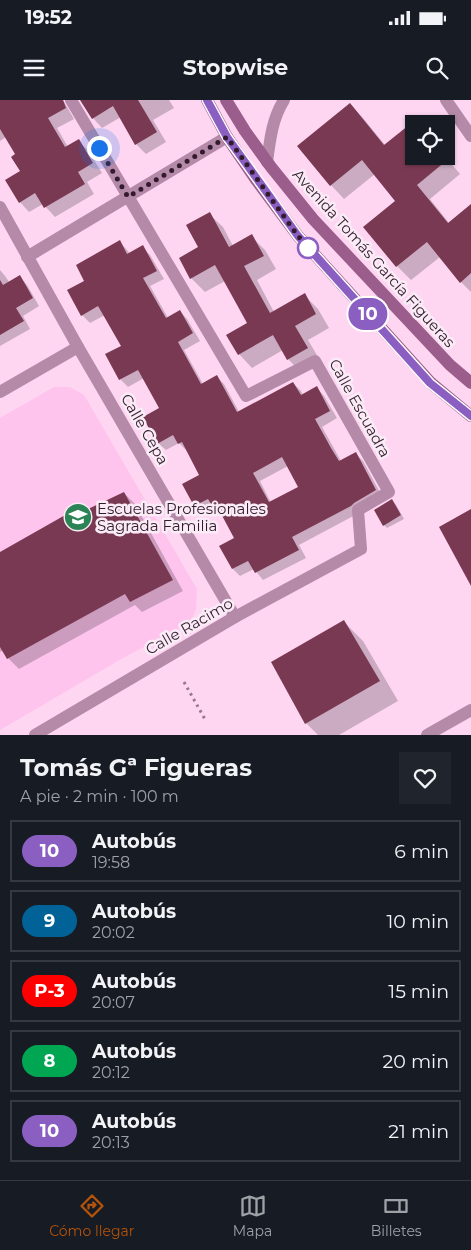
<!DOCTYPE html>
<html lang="es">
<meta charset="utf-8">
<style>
:root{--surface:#171b24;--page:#20242c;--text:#f1f3f6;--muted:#9ea1a6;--line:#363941;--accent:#b45309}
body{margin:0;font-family:Montserrat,sans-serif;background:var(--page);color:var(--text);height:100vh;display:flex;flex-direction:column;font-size:19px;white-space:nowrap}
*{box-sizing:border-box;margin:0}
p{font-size:16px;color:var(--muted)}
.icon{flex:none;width:28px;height:28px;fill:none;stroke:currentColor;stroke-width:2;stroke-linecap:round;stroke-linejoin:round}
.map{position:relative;height:635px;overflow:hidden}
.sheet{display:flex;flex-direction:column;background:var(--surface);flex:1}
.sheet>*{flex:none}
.badge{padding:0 10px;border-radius:16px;font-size:18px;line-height:32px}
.controls{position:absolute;left:405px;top:15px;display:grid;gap:10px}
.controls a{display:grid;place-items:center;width:50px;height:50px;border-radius:0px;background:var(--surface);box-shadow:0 1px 4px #0004;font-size:25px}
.you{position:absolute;width:25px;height:25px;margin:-12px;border:4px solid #fff;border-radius:50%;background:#1a73e8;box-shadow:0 0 0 8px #1a73e833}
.map>.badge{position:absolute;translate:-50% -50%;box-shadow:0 0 0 2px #fff}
.round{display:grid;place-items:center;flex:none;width:52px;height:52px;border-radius:0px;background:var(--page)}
.headline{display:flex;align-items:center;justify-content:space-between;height:85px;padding:0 20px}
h1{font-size:24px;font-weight:700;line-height:38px}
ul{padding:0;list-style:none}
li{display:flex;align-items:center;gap:15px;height:62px;margin:0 10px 8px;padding:0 10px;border:2px solid var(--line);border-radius:0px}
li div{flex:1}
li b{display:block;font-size:19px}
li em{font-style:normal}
li .badge{min-width:55px;font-weight:700;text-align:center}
.status{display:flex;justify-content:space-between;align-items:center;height:35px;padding:0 25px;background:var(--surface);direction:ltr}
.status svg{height:14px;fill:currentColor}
header{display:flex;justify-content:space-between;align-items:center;height:65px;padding:0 20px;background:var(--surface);font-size:22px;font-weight:700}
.tabs{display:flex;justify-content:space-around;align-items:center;height:70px;border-top:1px solid var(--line);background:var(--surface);font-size:14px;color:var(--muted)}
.tabs a{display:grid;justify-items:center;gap:2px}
.tabs .on{color:var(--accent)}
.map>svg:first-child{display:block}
.built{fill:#fec4ed}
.shadow{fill:#0003;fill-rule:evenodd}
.building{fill:#7a3952;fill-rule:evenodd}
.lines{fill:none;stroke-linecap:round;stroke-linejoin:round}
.path{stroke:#98788f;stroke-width:3;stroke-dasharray:2.5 4;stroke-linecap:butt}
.street{stroke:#b58aa8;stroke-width:12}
.secondary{stroke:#9b5d8b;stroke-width:12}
.line-casing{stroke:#fff;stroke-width:11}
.line{stroke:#8a5fc1;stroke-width:8}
.walk{stroke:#331b2d;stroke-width:5;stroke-dasharray:0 9}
.stop-dot{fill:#fff;stroke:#8a5fc1;stroke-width:2.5}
.labels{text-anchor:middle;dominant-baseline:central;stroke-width:5;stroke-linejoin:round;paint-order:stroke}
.street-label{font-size:15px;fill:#331b2d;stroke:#faecf6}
.poi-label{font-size:15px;fill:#331b2d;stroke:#faecf6;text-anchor:start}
</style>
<div class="status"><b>19:52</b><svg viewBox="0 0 49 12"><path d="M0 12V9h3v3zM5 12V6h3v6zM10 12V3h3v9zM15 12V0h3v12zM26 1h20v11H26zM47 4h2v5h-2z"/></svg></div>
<header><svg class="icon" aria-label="menu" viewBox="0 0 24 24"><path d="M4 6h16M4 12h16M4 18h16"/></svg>Stopwise<svg class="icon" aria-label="search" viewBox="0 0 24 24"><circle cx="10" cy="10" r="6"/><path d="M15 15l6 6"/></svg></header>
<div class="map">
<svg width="471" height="635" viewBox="0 0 471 635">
<rect width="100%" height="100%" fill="#fed6f2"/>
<polygon class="built" points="54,287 70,287 84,295 197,489 196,509 191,522 123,558 0,630 0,318"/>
<g class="shadow">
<polygon points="0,0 63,0 74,19 57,28 68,47 78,41 88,50 102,73 87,82 94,94 55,117 43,104 29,112 20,102 22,72 17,55 6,37 0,41"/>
<polygon points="82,0 169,0 174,8 153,20 166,42 146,54 136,44 121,17 102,28 93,18"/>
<polygon points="350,4 363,18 385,45 415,22 417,24 414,24 414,56 445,56 460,74 430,99 449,123 471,106 471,192 461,182 440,157 411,180 397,166 365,127 397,101 375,74 344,99 331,85"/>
<polygon points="209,114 223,127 233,146 251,136 265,150 276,169 257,180 274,212 304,195 318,209 329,228 308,240 321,262 302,273 288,259 283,250 252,268 239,254 249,223 225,181 205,192 191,178 180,158 199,147"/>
<path d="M120 142 127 150 130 154 142 147 150 155 164 179 150 186 168 218 180 211 187 219 200 241 184 250 203 284 217 277 224 284 239 312 293 283 301 291 303 295 317 288 324 296 337 318 322 327 341 361 355 353 363 361 383 398 359 413 299 445 306 458 263 480 254 469 240 476 233 469 221 447 236 439 224 418 217 411 214 407 203 413 195 406 184 385 201 376 187 351 179 343 166 350 158 343 161 308 144 278 128 287 120 279 107 255 123 246 105 215 90 223 82 215 86 181ZM288 366 300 388 271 403 260 381Z"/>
<polygon points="0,170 5,176 10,183 20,177 27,185 39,206 23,216 30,229 0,246"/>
<polygon points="124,393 135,404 183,491 142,512 135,505 19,569 8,558 3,550 0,552 0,454 66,415 70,419"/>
<polygon points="392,401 396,405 404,419 387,428 384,425"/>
<polygon points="344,522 363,541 398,601 339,635 318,635 306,623 273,562"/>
</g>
<g class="building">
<polygon points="0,0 63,0 66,8 48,18 65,47 79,39 93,63 78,72 85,84 44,108 35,93 19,103 5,80 20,71 11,57 15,54 0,29"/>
<polygon points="80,0 138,0 157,32 135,45 113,6 92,19"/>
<polygon points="350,3 384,45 414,21 414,56 452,56 417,85 448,123 471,104 471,173 460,183 427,142 396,167 363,127 395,101 362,60 330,86 297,46"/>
<polygon points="210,112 229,147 252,134 264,156 244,166 270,213 305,193 316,214 295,226 308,248 287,260 273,235 238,255 226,235 247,223 215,165 190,179 179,158 198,147 186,125"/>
<path d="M120 140 127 154 143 145 157 171 143 178 166 218 180 210 193 233 178 242 201 284 217 275 237 312 293 282 301 295 317 286 330 311 315 319 331 348 339 361 356 352 376 390 354 403 351 406 292 437 299 450 255 473 248 461 232 469 219 446 234 438 219 410 216 412 208 399 194 406 182 384 199 375 182 342 178 344 173 335 157 344 143 317 159 308 138 270 119 280 105 254 121 246 98 206 81 216 67 190 84 181 76 165ZM282 357 298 387 269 402 253 373Z"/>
<polygon points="20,175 33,198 16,208 24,221 0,235 0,180 3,185"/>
<polygon points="124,392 173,480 130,502 125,494 7,559 0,547 0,452 67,414 69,418"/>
<polygon points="392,399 401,415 383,426 374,410"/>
<polygon points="471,409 471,486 439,427"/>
<polygon points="344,520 380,581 305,624 271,562"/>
</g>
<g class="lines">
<polyline class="path" points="184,582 206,621"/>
<g class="street">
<polyline points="446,0 471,36"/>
<path d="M267 62C270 40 272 19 284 0"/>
<polyline points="0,107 78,247 235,517"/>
<polyline points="27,157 227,37"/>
<polyline points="0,292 78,247"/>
<polyline points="35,635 235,517 361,449 358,410 389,392 315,261 246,296 71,0"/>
<polyline points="427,635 471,610"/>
</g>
<g class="secondary">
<polyline points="207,0 227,37 257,81 298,136 431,283 471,316"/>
<polyline points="226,0 245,31 271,67 313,119 450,265 471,283"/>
</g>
</g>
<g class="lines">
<defs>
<polyline id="line" points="207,0 227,37 298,136 430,283 471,316"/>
</defs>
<use href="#line" class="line-casing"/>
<use href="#line" class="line"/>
<polyline class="walk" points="99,48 128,97 227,37 298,136 311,151 308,148"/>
</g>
<defs>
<symbol id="school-disc" viewBox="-11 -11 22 22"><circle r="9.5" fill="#2c8356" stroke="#faecf6"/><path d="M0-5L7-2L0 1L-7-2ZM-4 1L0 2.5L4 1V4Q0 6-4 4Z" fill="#fff"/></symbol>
</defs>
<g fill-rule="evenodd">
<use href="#school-disc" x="62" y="401" width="32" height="32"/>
</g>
<circle class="stop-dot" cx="308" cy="148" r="10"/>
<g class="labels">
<g class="street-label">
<text transform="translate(374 158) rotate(48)">Avenida Tomás García Figueras</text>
<text transform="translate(360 308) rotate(61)">Calle Escuadra</text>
<text transform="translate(145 329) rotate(60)">Calle Cepa</text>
<text transform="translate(189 526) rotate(-30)">Calle Racimo</text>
</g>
<g class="poi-label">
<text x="97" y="408">Escuelas Profesionales<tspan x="97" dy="17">Sagrada Familia</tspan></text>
</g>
</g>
</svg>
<div class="controls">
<a><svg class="icon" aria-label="locate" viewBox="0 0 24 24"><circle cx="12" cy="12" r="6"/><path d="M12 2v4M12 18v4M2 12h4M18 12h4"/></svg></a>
</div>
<div class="you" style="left:99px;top:48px"></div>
<b class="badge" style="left:368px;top:214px;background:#8a5fc1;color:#fff">10</b>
</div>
<section class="sheet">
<div class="headline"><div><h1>Tomás Gª Figueras</h1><p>A pie · 2 min · 100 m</p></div><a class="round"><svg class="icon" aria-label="heart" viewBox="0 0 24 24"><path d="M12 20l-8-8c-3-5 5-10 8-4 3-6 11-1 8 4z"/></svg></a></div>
<ul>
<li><span class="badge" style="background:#8a5fc1;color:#fff">10</span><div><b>Autobús</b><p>19:58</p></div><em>6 min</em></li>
<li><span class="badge" style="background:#006297;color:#fff">9</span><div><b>Autobús</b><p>20:02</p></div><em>10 min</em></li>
<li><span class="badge" style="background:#f00;color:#fff">P-3</span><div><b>Autobús</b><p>20:07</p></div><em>15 min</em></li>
<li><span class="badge" style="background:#00a651;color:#fff">8</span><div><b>Autobús</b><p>20:12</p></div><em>20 min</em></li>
<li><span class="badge" style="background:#8a5fc1;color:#fff">10</span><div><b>Autobús</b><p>20:13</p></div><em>21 min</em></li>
</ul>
</section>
<nav class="tabs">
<a class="on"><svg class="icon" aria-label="directions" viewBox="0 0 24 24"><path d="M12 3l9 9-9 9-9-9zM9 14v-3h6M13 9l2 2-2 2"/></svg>Cómo llegar</a>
<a><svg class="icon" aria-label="map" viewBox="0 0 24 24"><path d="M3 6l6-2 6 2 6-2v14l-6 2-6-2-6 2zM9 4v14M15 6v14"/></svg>Mapa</a>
<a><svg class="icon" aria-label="tickets" viewBox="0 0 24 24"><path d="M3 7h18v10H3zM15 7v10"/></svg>Billetes</a>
</nav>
